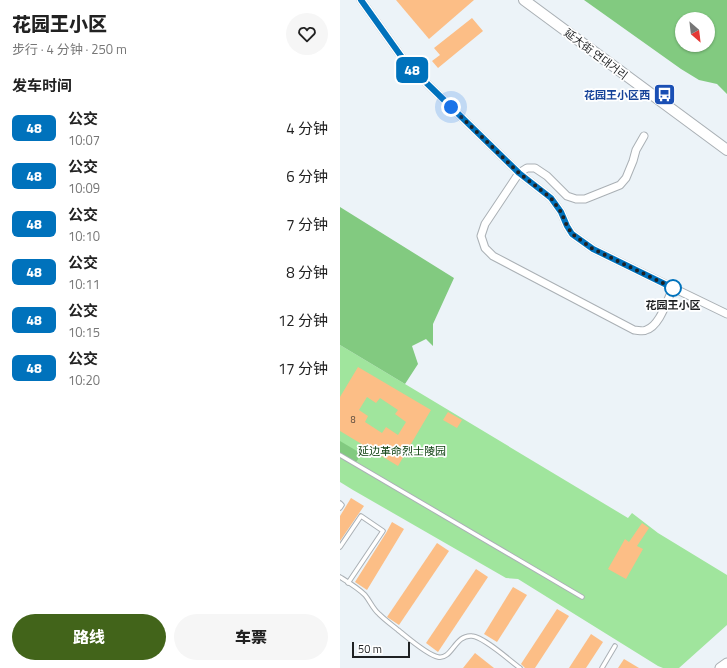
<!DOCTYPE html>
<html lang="zh">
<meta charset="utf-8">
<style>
:root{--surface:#fff;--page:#f6f6f6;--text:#222;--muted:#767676;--accent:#42641a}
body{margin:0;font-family:"Titillium Web","Noto Sans SC","Noto Sans KR",sans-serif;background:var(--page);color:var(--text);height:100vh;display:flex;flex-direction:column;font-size:15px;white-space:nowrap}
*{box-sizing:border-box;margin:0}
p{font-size:13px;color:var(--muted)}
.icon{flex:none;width:22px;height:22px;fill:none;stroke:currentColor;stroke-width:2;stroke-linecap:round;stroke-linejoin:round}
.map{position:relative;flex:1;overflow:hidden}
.side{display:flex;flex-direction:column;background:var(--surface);width:340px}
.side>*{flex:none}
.badge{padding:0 8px;border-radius:6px;font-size:14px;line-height:26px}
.needle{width:26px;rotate:152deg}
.controls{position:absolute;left:335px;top:12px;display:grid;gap:8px}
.controls a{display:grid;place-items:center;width:40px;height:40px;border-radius:50%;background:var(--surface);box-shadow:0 1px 3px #0004;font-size:20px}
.scale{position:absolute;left:12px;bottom:10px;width:58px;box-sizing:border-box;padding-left:4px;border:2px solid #1f2123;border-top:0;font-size:11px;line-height:14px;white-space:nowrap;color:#1f2123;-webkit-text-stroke:3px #fff;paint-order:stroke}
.you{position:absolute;width:20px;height:20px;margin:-10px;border:3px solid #fff;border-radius:50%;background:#1a73e8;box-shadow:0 0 0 6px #1a73e833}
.map>.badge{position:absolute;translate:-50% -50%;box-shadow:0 0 0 2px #fff}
h2{padding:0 12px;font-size:15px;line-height:36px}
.round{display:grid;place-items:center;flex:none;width:42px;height:42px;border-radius:21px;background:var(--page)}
.headline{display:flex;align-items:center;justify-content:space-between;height:68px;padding:0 12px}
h1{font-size:19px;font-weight:800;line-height:30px}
.action{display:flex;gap:8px;margin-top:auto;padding:8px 12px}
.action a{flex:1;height:46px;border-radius:24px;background:var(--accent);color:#fff;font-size:16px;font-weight:800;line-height:46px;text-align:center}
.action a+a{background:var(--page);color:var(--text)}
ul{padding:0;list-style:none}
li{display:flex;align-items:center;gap:12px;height:48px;padding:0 12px}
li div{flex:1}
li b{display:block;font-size:15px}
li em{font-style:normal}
li .badge{min-width:44px;font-weight:700;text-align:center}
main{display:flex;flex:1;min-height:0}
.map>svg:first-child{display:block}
.green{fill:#a0e59d}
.forest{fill:#82ca80;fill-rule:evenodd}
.building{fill:#fcbe86;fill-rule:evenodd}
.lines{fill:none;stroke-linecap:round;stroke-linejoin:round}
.service-casing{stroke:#aab0b5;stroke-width:5.5}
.minor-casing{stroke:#aab0b5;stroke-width:9}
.tertiary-casing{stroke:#aab0b5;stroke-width:11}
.secondary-casing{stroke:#aab0b5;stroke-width:12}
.service{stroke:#fff;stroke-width:3.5}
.minor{stroke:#fff;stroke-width:7}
.tertiary{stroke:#fff;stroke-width:9}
.secondary{stroke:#fff;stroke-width:10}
.line-casing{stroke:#fff;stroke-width:9}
.line{stroke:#0072bc;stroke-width:6}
.walk{stroke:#1f2123;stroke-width:4;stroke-dasharray:0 7.2}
.stop-dot{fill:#fff;stroke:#0072bc;stroke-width:2}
.labels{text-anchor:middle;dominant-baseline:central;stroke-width:3.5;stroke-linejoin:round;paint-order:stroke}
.number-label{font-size:9px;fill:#56483c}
.street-label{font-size:11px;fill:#1f2123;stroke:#fff}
.transit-label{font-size:11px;font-weight:bold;fill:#164399;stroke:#fff;text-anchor:end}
.stop-label{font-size:11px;font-weight:bold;fill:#1f2123;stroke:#fff}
.park-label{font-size:11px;fill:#0f4111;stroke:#fff}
</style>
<main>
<section class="side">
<div class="headline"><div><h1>花园王小区</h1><p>步行 · 4 分钟 · 250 m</p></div><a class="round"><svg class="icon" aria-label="heart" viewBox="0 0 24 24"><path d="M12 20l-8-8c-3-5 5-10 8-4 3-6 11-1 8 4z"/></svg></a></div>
<h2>发车时间</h2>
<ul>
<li><span class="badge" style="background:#0072bc;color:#fff">48</span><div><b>公交</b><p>10:07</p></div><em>4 分钟</em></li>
<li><span class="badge" style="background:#0072bc;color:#fff">48</span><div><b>公交</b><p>10:09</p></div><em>6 分钟</em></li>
<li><span class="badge" style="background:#0072bc;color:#fff">48</span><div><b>公交</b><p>10:10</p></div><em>7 分钟</em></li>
<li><span class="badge" style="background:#0072bc;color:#fff">48</span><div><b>公交</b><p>10:11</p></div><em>8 分钟</em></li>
<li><span class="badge" style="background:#0072bc;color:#fff">48</span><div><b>公交</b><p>10:15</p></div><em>12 分钟</em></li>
<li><span class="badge" style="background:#0072bc;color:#fff">48</span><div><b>公交</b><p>10:20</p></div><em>17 分钟</em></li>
</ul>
<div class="action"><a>路线</a><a>车票</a></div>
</section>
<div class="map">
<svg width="387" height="668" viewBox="0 0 387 668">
<rect width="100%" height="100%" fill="#ecf3f8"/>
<polygon class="green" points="0,345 288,518 292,513 318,533 387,575 387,625 339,668 323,668 318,666 178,579 166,578 13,490 0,482"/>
<g class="forest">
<path d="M244 0H387V94L377 84 359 80 341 69ZM342 19H368V45H342Z"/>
<polygon points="0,207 114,278 93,324 93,346 86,339 72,346 78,364 65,384 0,345"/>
<polygon points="0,441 22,454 16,462 0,453"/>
</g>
<g class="building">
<polygon points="56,0 134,0 89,39"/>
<polygon points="132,18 143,31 98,68 92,61 100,55 94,48"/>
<path d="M18 367 91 410 58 466 0 431V397ZM27 397 36 403 40 398 58 410 55 414 66 422 58 435 46 427 42 433 25 422 28 416 19 410Z"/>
<polygon points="108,412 122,420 117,428 103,420"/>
<polygon points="11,498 24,506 0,541 0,516"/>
<polygon points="52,522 64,529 27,590 15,582 46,533"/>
<polygon points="302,523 309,528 297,546 303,549 286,579 268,569 285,539 289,542"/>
<polygon points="97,543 109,551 59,625 47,617"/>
<polygon points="136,569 148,577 98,652 86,643"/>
<polygon points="173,587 187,595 157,642 144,634"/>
<polygon points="217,609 229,616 195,668 185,668 181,664"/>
<polygon points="251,634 263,642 246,668 229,668"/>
<polygon points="135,653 154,668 123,668"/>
<polygon points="284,659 299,668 278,668"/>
</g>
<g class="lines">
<defs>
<g id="service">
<polyline points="0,455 242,597"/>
<polyline points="0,503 2,505 0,508"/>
<polyline points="0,547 21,516 43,531 8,583"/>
<path d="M0 577C8 582 18 588 25 595 30 601 33 609 39 614 45 620 52 625 58 630 67 637 87 655 98 657 112 660 115 634 132 636 144 637 169 660 180 668"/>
<polyline points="262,668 275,646"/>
</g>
<g id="minor">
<polyline points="21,0 66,63 179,173 211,198 221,212 227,226 232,234 253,249 387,314"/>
<path d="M304 136 296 150 293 161 286 178 280 185 245 199H236L227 196 207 176 195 168H187L179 173 145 224 141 236 145 248 153 256 294 330C298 330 303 332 306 330 320 326 327 300 333 288"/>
</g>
<polyline id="tertiary" points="380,668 387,663"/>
<polyline id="secondary" points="184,0 387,150"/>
</defs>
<use href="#service" class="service-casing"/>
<use href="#minor" class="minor-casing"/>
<use href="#tertiary" class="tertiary-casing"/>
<use href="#secondary" class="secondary-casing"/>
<use href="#service" class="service"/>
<use href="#minor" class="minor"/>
<use href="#tertiary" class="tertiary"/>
<use href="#secondary" class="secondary"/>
</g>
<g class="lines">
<defs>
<polyline id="line" points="21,0 66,63 179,173 211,198 221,212 227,226 232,234 253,249 333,288"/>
</defs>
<use href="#line" class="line-casing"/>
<use href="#line" class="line"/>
<polyline class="walk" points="111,107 179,173 211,198 221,212 227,226 232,234 253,249 333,288"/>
</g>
<defs>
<symbol id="bus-square" viewBox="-11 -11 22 22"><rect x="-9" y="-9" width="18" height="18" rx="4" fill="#1a4fb4" stroke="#fff"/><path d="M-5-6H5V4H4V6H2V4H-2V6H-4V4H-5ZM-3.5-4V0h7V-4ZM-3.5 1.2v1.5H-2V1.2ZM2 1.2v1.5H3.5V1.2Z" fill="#fff"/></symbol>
</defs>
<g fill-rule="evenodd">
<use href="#bus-square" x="312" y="82" width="25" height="25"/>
</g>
<circle class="stop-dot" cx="333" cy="288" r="8"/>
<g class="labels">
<g class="number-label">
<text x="13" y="419">8</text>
</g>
<g class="street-label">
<text transform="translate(256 54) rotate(37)">延大街 연대거리</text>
</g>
<g class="transit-label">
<text x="310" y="95">花园王小区西</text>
</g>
<g class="stop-label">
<text x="333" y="305">花园王小区</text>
</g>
<g class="park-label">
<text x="62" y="451">延边革命烈士陵园</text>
</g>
</g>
</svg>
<div class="controls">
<a><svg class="needle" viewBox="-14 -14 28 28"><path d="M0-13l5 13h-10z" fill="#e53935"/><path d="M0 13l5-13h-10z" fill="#767676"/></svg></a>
</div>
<div class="scale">50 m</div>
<div class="you" style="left:111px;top:107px"></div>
<b class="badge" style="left:72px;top:70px;background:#0072bc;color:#fff">48</b>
</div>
</main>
